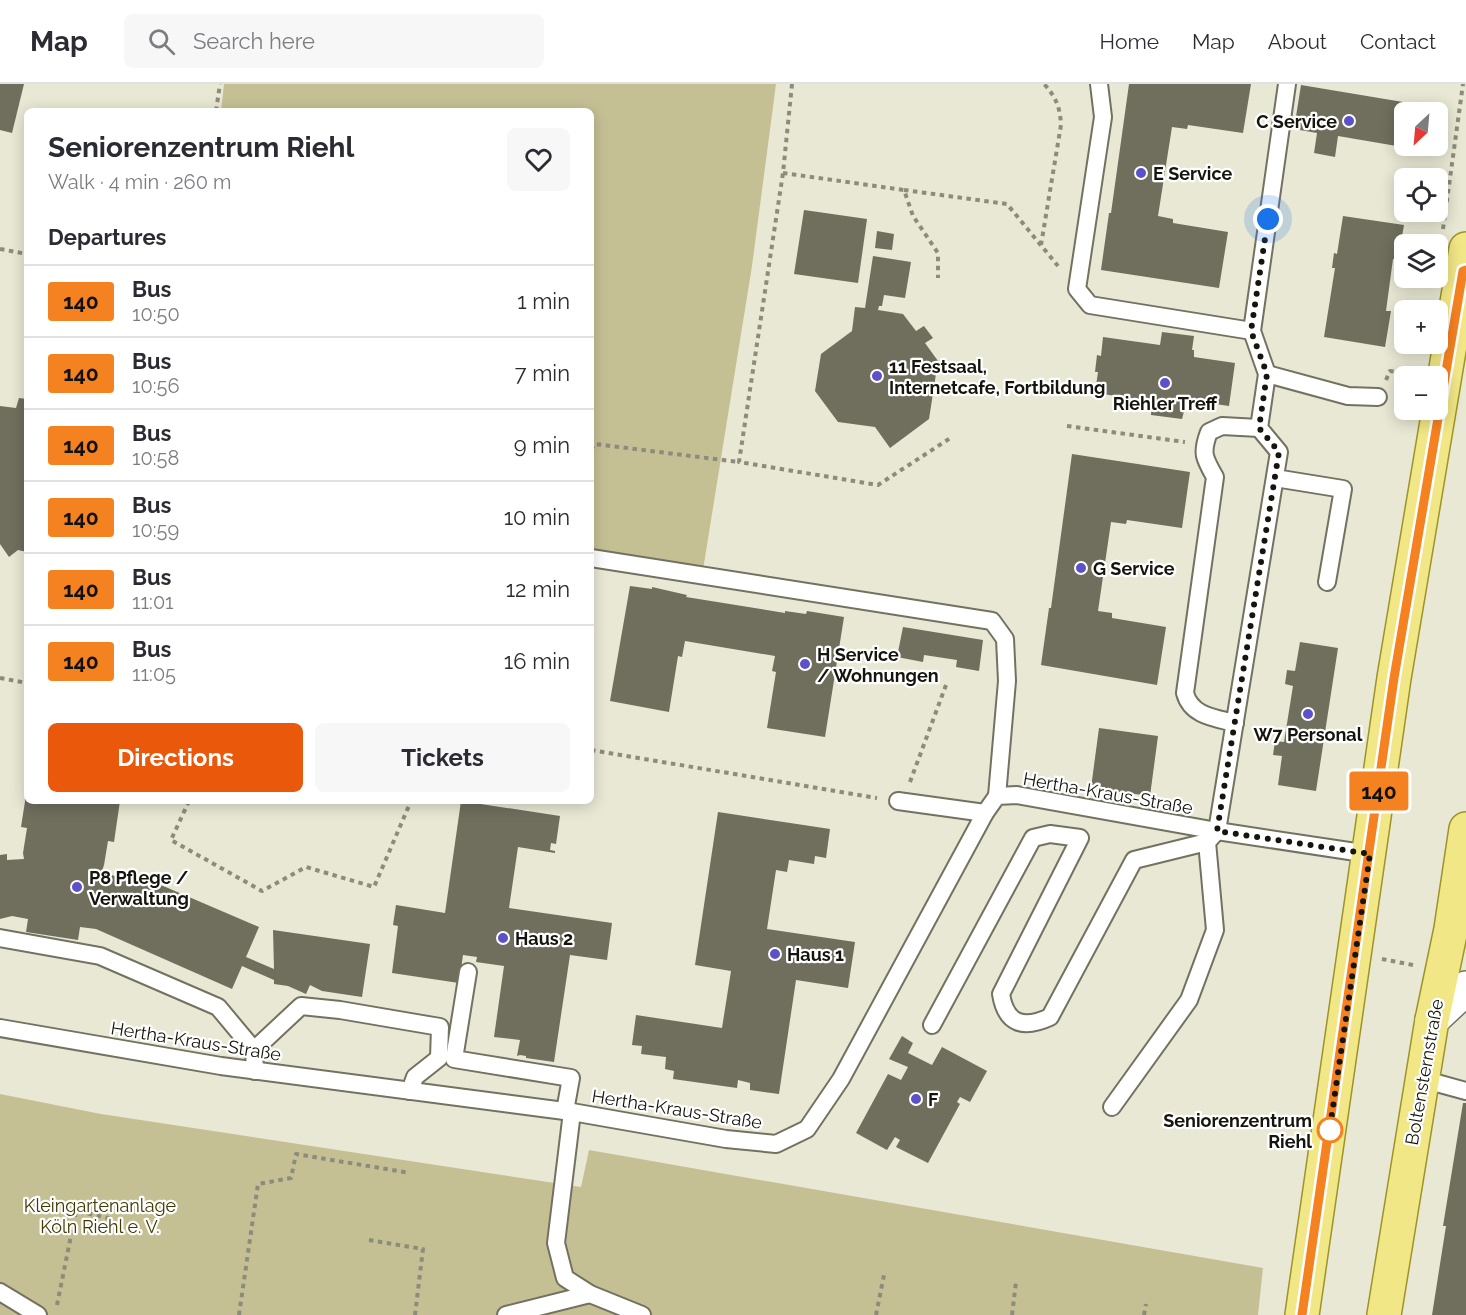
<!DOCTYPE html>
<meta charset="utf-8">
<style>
:root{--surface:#fff;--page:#f7f7f7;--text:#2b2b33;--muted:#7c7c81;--line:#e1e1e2;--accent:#ea580c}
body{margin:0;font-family:Raleway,sans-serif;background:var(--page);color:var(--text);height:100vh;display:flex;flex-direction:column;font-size:22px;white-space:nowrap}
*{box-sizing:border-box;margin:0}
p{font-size:20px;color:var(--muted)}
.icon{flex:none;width:33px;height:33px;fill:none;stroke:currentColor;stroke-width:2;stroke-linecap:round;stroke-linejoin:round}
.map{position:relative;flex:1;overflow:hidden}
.details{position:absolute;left:24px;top:24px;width:570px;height:696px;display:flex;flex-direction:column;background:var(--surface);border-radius:9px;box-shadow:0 3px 15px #0003}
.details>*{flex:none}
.badge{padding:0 12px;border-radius:4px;font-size:21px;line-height:39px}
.needle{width:39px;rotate:206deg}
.tools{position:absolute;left:1394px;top:18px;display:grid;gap:12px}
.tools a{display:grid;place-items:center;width:54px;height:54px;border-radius:9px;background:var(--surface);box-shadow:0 3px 15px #0003;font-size:30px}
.you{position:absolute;width:30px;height:30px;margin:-15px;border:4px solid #fff;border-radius:50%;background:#1a73e8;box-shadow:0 0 0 9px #1a73e833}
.map>.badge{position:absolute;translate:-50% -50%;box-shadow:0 0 0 3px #fff}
h2{padding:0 24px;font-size:22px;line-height:54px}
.round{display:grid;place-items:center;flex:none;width:63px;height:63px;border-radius:9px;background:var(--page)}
.head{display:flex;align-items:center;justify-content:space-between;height:102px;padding:0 24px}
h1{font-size:28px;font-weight:700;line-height:45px}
.cta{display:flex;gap:12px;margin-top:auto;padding:12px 24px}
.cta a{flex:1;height:69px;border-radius:9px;background:var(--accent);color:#fff;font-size:24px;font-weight:700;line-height:69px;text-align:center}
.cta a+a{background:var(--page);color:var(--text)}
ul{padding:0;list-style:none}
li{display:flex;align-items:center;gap:18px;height:72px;padding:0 24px;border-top:2px solid var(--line)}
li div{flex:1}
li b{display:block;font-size:22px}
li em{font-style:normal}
li .badge{min-width:66px;font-weight:700;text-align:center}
header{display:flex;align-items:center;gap:36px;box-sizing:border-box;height:84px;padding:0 30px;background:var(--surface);border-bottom:2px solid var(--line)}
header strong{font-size:28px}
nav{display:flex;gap:33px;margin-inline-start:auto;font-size:21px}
.search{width:420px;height:54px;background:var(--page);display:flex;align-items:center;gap:15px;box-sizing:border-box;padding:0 21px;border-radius:9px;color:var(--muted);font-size:22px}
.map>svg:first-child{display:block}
.green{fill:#c5c094}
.building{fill:#706e5d}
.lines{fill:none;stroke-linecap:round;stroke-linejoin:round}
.service-casing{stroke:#737160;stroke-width:20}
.tertiary-casing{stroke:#737160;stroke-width:36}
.primary-casing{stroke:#9e9327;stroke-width:36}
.path{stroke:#8c8b7c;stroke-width:4;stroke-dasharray:4.5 4.5;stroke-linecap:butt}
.service{stroke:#fff;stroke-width:16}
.tertiary{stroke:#fff;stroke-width:33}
.primary{stroke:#f1e786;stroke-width:33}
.line-casing{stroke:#fff;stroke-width:14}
.line{stroke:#f58220;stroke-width:9}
.walk{stroke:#15140d;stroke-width:6;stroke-dasharray:0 10.8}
.poi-dot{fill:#5d51c9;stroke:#fff;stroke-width:2}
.stop-dot{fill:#fff;stroke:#f58220;stroke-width:3}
.labels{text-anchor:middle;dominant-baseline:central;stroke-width:4.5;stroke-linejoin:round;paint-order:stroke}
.poi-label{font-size:18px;font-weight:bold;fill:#15140d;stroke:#fff;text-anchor:start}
.street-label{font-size:18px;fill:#15140d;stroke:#fff}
.stop-label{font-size:18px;font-weight:bold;fill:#15140d;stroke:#fff;text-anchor:end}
.park-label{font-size:18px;fill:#403900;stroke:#fff}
</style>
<header>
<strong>Map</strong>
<div class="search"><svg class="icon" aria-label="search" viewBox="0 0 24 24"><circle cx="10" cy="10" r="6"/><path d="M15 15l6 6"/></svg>Search here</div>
<nav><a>Home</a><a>Map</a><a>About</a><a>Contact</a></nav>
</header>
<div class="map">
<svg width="1466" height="1231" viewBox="0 0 1466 1231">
<rect width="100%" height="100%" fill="#e9e8d4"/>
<g class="green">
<polygon points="224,0 776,0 752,182 702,492 591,474 591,27 221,27"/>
<polygon points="0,1010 101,1030 581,1103 589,1066 1263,1184 1258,1231 0,1231"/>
</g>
<g class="building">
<polygon points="0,0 24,0 12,49 0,46"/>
<polygon points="1129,0 1251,0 1243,49 1188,41 1187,45 1172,43 1158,132 1173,135 1173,139 1228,148 1219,204 1101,186 1109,129 1111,129"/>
<polygon points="1301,1 1427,22 1426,28 1404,28 1404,62 1421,62 1420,66 1338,52 1335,73 1314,69 1317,49 1294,45"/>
<polygon points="804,126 867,135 858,199 794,190"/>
<polygon points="1343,132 1404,141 1398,176 1393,175 1386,227 1391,227 1385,263 1324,253 1335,184 1332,184 1334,169 1337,170"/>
<polygon points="877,147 894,150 892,166 875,164"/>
<polygon points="873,172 911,178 905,214 884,211 882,222 879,222 878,226 903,230 916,247 924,242 933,254 925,259 938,277 929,335 890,364 875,343 838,338 815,307 821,270 852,247 855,223 865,224"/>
<polygon points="1162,248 1194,252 1192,266 1194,266 1194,273 1235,279 1229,322 1187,316 1182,335 1151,331 1152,317 1095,309 1098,288 1095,288 1097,271 1101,272 1103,253 1160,261"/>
<polygon points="19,314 27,315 27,468 18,466 9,473 0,460 0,322 16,324"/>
<polygon points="1072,370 1190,388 1182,444 1127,436 1126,440 1111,438 1098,527 1112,529 1112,534 1166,543 1157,601 1041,581 1049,524 1051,524"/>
<polygon points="630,502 652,505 652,503 687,511 686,513 785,529 785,527 806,530 807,527 844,533 825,653 767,644 776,588 772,587 775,572 685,557 682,573 678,572 669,628 610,617"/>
<polygon points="903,543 983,556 979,587 956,583 957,576 924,571 923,578 897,573"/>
<polygon points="1300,558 1338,564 1316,707 1278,701 1282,672 1273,671 1275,657 1284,658 1293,602 1285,600 1287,586 1295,587"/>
<polygon points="1099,644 1158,652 1150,712 1091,704"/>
<polygon points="26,711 27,717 120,717 114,758 108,757 104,781 102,787 117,793 119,788 159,805 161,801 259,843 246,873 274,885 273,846 370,860 362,913 322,907 310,901 306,910 288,902 274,900 274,896 242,882 232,905 96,845 80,843 78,856 26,848 28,835 12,832 0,835 0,771 7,770 7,776 24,775 23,769 27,744 21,743"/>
<polygon points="461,717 560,732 556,760 551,759 550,766 555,767 555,769 518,763 509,824 612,839 607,876 570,871 554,978 526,974 526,972 520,971 517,972 520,956 494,953 504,882 476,878 477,873 463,871 459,899 392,889 398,842 393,841 396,821 445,829"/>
<polygon points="718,728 830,745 826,774 815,772 814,780 789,776 787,788 776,786 767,845 855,858 848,904 796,896 779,1010 750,1006 750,999 738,996 737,1004 673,995 674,987 665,985 666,973 641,970 642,962 632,961 636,931 722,944 731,887 695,881"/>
<polygon points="902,952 913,959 908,969 932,981 942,963 987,987 970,1018 960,1013 957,1018 960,1020 928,1079 896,1063 900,1056 895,1053 887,1066 856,1049 888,990 901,996 908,983 889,975"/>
<polygon points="1463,1019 1466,1019 1466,1231 1432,1231 1446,1142 1443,1142"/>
</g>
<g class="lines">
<defs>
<g id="service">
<polyline points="1099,0 1103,33 1077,205 1090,221 1252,247"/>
<polyline points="1267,290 1348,312 1378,313"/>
<polyline points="1275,394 1343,405 1327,498"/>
<polyline points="591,474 992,537 1005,555 1007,597 997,712"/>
<path d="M1235 639C1215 634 1191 632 1185 609L1215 393C1204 374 1201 369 1209 348L1222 342 1259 344"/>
<polyline points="898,717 985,729"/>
<polyline points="0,854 100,872 218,923 254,966 255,987"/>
<polyline points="468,888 454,975 571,994 565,1027"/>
<path d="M932 941 1033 754 1050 750 1080 754 1001 910C1006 941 1024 945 1050 933L1134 776 1207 758 1217 747 1279 368 1259 344 1267 290 1252 247 1287 0"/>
<polyline points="0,944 221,982 572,1028 726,1055 776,1060 807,1045 841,995 985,729 997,712 1017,711 1217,747 1369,770"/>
<polyline points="254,966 301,922 340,926 440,943 439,974 415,993 410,1007"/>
<polyline points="1422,995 1466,1007"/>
<polyline points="1112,1023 1189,916 1215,846 1207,758"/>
<polyline points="572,1028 556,1159 565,1194 590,1210 642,1231"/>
<polyline points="0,1208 38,1231"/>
<polyline points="506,1231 590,1210"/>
</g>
<polyline id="tertiary" points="1432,936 1466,904"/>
<g id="primary">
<polyline points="1302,1231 1394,594 1466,165"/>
<polyline points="1384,1231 1432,936 1451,845 1466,745"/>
</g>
</defs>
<use href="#service" class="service-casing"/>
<use href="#tertiary" class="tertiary-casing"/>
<use href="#primary" class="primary-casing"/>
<g class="path">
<polyline points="792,0 783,89 739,378 878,401 952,353"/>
<polyline points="216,27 220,0"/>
<polyline points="783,89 904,106 913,132 938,169 938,194"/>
<polyline points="904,106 1007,120 1058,182"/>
<polyline points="1443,145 1463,0"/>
<path d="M1041 161 1061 41C1060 23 1056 13 1044 0"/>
<polyline points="0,165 27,170"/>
<polyline points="1386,296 1390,287 1415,291"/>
<polyline points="1067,342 1185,358"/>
<polyline points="591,366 595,360 739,378"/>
<polyline points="0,594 27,599"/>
<polyline points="591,666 877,714"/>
<polyline points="910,698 946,601"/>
<polyline points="189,717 171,756 262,807 306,783 374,803 411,717"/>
<polyline points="1382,875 1413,881"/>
<polyline points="369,1156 423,1165 415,1231"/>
<polyline points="57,1221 76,1127 113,1135"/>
<polyline points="239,1231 258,1100 291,1094 296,1070 410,1089"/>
<polyline points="876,1231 884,1191"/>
<polyline points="1012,1231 1016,1198"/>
<polyline points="1144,1231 1146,1220"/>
</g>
<use href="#service" class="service"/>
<use href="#tertiary" class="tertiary"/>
<use href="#primary" class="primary"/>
</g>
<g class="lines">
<defs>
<polyline id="line" points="1302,1231 1394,594 1463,187 1466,186"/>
</defs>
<use href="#line" class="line-casing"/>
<use href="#line" class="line"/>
<polyline class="walk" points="1268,135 1251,247 1267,290 1259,344 1279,368 1217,747 1370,770 1329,1050 1330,1046"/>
</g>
<g class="poi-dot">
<circle cx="1349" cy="37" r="6"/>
<circle cx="1141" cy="89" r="6"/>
<circle cx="877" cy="292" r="6"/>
<circle cx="1165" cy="299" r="6"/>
<circle cx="1081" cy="484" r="6"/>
<circle cx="805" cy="580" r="6"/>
<circle cx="1308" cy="630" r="6"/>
<circle cx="77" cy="803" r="6"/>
<circle cx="503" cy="854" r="6"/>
<circle cx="775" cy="870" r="6"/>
<circle cx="916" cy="1015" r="6"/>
</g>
<circle class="stop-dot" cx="1330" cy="1046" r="12"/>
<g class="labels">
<g class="poi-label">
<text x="1337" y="37" text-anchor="end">C Service</text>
<text x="1153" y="89">E Service</text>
<text x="889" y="282">11 Festsaal,<tspan x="889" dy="21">Internetcafe, Fortbildung</tspan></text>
<text x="1165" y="319" text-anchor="middle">Riehler Treff</text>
<text x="1093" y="484">G Service</text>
<text x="817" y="570">H Service<tspan x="817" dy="21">/ Wohnungen</tspan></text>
<text x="1308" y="650" text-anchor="middle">W7 Personal</text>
<text x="89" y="793">P8 Pflege /<tspan x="89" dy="21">Verwaltung</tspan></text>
<text x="515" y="854">Haus 2</text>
<text x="787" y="870">Haus 1</text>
<text x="928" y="1015">F</text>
</g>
<g class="street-label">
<text transform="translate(1108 709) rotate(10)">Hertha-Kraus-Straße</text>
<text transform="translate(196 957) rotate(9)">Hertha-Kraus-Straße</text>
<text transform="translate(1424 988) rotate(-80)">Boltensternstraße</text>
<text transform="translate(677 1025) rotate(9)">Hertha-Kraus-Straße</text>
</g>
<g class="stop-label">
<text x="1312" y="1036">Seniorenzentrum<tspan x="1312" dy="21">Riehl</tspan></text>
</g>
<g class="park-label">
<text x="100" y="1121">Kleingartenanlage<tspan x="100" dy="21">Köln Riehl e. V.</tspan></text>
</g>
</g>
</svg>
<div class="tools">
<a><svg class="needle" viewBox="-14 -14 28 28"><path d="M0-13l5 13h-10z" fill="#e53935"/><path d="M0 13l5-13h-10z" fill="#7c7c81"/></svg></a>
<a><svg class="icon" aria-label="locate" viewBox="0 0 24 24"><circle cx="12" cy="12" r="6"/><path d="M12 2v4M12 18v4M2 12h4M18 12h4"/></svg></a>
<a><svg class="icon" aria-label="layers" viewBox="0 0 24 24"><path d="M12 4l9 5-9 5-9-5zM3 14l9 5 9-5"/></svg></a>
<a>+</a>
<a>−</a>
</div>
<div class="you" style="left:1268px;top:135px"></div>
<b class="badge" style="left:1379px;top:707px;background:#f58220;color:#111">140</b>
<section class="details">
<div class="head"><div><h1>Seniorenzentrum Riehl</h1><p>Walk · 4 min · 260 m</p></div><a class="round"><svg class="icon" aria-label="heart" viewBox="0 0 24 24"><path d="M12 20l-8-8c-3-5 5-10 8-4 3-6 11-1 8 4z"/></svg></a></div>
<h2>Departures</h2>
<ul>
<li><span class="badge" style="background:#f58220;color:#111">140</span><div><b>Bus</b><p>10:50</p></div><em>1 min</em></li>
<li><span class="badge" style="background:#f58220;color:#111">140</span><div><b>Bus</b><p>10:56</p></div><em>7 min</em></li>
<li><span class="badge" style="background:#f58220;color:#111">140</span><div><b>Bus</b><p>10:58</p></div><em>9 min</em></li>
<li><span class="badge" style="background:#f58220;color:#111">140</span><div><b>Bus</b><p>10:59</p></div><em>10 min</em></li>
<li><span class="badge" style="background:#f58220;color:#111">140</span><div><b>Bus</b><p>11:01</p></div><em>12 min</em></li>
<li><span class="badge" style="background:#f58220;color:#111">140</span><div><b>Bus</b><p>11:05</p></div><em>16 min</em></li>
</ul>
<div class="cta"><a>Directions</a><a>Tickets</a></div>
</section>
</div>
